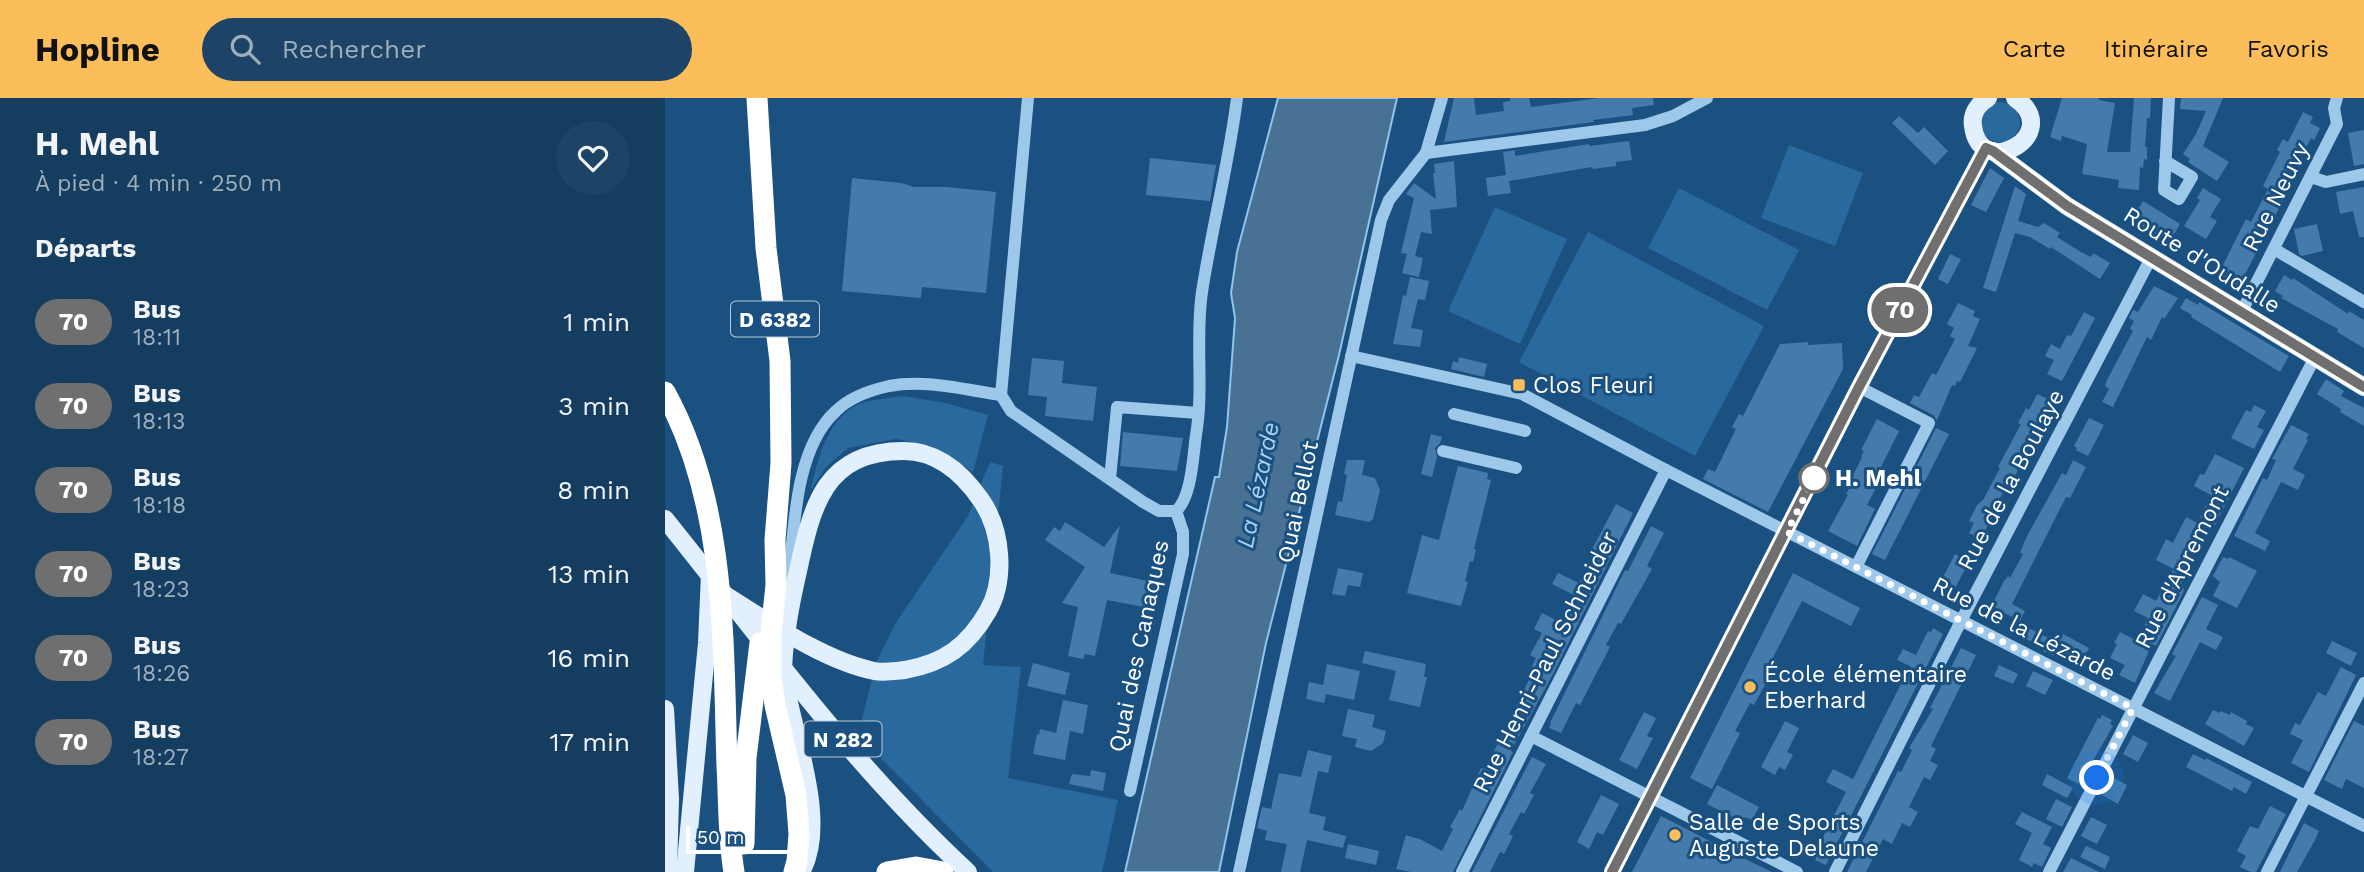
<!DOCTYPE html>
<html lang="fr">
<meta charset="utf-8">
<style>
:root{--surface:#143d60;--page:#1d4466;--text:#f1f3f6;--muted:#9daebd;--accent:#fbbe5b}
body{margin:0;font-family:"Work Sans",sans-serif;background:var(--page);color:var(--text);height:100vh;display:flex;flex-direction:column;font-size:26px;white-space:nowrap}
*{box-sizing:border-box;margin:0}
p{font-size:23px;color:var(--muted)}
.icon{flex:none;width:38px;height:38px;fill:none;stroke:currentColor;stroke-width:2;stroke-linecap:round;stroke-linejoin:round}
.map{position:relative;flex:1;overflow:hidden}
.side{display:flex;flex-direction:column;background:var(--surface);width:665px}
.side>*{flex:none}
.badge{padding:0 14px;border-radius:23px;font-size:24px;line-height:46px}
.scale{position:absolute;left:21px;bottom:18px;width:107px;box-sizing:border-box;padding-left:7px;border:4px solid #fff;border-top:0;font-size:19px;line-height:24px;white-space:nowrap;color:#fff;-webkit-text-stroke:5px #1b5180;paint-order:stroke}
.you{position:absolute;width:35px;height:35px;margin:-18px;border:5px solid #fff;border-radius:50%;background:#1a73e8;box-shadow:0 0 0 10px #1a73e833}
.map>.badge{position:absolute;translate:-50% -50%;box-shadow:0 0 0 4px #fff}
h2{padding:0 35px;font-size:26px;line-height:63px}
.round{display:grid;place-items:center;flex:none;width:74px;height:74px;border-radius:37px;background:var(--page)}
.head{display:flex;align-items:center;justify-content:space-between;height:119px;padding:0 35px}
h1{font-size:33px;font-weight:700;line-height:52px}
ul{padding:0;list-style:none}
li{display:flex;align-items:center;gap:21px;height:84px;padding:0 35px}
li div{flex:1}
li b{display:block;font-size:26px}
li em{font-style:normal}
li .badge{min-width:77px;font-weight:700;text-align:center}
header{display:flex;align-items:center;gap:42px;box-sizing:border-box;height:98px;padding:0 35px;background:var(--accent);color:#111}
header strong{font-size:33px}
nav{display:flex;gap:38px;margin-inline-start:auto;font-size:24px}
.search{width:490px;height:63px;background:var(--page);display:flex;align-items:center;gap:18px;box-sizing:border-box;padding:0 24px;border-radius:38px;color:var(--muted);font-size:26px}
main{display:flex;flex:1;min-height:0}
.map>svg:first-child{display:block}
.green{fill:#2a699d}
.water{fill:#497194;stroke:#91c4ec;stroke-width:2}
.building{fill:#447baa}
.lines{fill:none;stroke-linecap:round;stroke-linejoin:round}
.minor{stroke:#9ec8ea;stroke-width:12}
.major{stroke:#e2f0fe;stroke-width:18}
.highway{stroke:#fff;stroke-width:21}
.line-casing{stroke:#fff;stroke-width:16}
.line{stroke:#706f6f;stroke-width:10}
.walk{stroke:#fff;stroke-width:7;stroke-dasharray:0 12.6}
.poi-dot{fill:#fbbe5b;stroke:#1b5180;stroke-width:2.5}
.stop-dot{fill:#fff;stroke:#706f6f;stroke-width:3.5}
.labels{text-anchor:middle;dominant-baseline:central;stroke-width:6;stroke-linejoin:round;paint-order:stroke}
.shield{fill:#1b5180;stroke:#bbcbd9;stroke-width:2}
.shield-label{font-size:21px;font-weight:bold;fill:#fff}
.street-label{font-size:23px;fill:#fff;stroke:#1b5180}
.poi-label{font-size:23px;fill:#fff;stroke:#1b5180;text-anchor:start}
.stop-label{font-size:23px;font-weight:bold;fill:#fff;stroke:#1b5180;text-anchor:start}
.water-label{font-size:24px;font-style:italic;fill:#a9d1f2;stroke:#1b5180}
</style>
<header>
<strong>Hopline</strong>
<div class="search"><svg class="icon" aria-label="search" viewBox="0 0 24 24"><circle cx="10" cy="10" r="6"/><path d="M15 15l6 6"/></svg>Rechercher</div>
<nav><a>Carte</a><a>Itinéraire</a><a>Favoris</a></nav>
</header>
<main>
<section class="side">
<div class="head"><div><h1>H. Mehl</h1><p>À pied · 4 min · 250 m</p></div><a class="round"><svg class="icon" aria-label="heart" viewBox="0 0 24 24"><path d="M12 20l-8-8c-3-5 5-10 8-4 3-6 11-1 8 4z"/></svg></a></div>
<h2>Départs</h2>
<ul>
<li><span class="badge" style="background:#706f6f;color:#fff">70</span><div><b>Bus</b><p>18:11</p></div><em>1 min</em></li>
<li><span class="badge" style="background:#706f6f;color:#fff">70</span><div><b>Bus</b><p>18:13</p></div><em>3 min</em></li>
<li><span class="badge" style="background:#706f6f;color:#fff">70</span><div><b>Bus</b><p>18:18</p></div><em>8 min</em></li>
<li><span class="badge" style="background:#706f6f;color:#fff">70</span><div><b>Bus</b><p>18:23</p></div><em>13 min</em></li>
<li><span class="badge" style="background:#706f6f;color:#fff">70</span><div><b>Bus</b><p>18:26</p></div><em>16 min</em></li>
<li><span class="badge" style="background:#706f6f;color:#fff">70</span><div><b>Bus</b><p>18:27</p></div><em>17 min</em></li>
</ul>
</section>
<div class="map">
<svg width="1699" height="774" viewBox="0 0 1699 774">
<rect width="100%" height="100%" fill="#1b5180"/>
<g class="green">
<circle cx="1335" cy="24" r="20"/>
<polygon points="1124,47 1198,75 1170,148 1096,120"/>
<polygon points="1014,90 1134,152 1102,212 983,150"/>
<polygon points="830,109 902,141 855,246 783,213"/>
<polygon points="923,134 1099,228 1030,358 854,264"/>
<path d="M237 298 281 305 323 317 308 374 266 348 231 341 183 350 161 369 145 393C154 360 162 316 200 304 212 301 225 300 237 298Z"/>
<polygon points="325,364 338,368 318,567 356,569 343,680 453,702 437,774 328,774 193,637 211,565 230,526 303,418"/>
</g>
<polygon class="water" points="613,0 732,0 674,257 601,545 554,774 460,774 550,379 554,379 562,329 570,220 566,195 572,154"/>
<g class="building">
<polygon points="789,0 809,0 811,17 839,13 838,4 845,3 845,0 864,0 866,9 934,0 988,0 989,7 967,10 968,17 928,22 929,24 779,44"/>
<polygon points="1397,0 1434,0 1434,2 1450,5 1442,54 1465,54 1469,0 1486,0 1485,20 1482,20 1480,49 1482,49 1482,62 1479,61 1478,70 1475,69 1474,92 1453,90 1454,82 1417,76 1422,46 1397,38 1396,43 1385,39"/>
<polygon points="1516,0 1558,0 1538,48 1564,64 1552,83 1523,64 1525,61 1518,56 1531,36 1541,13 1515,11"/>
<polygon points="1638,14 1648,19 1645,25 1655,30 1649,42 1646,40 1640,52 1637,51 1625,74 1631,76 1603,132 1597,130 1585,152 1591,155 1573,190 1557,182 1563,170 1558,167 1581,121 1586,124 1603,91 1598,88 1615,54 1612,52 1618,41 1623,44"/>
<polygon points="1234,18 1253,35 1259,29 1283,53 1270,67 1227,25"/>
<polygon points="1699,32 1699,66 1689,68 1683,35"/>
<polygon points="964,43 967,62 951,64 951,68 928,71 927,69 844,83 846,95 823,98 821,80 841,77 838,54 850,52 850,58 924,46 925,48"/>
<polygon points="485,60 551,67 545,103 481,97"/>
<polygon points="789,63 792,109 765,112 767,136 756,134 750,158 758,160 754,179 737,175 742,156 736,155 749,100 741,96 749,85 771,101 768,75 770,75 769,66"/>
<polygon points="1325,70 1339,80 1321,114 1306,107"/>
<polygon points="187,80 236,85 249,89 282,89 331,94 321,195 257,189 256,200 177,193"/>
<polygon points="1350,88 1361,96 1353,123 1373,129 1379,125 1395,135 1392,139 1416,154 1426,159 1428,155 1445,165 1435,181 1386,149 1385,151 1365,139 1350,135 1331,194 1318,190"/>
<polygon points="1699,89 1699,139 1694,139 1688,113 1675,116 1671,94"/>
<polygon points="1538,90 1556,101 1545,119 1552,123 1541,141 1519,128 1535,102 1532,100"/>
<polygon points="1478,103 1515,126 1504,145 1467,122"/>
<polygon points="1652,126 1658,153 1637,158 1634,156 1629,131"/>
<polygon points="1285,156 1296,161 1283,186 1273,181"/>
<polygon points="1619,177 1627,182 1628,180 1683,216 1684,213 1699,222 1699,250 1672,234 1673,231 1616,200 1618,198 1610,193"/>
<polygon points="745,179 764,183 760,202 753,201 746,230 758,232 755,249 728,246 738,197 741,198"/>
<polygon points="1489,188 1513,200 1499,221 1497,219 1486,242 1482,239 1448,309 1437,304 1444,291 1440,288 1442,282 1468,233 1465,231 1469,223 1464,220 1468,212 1473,214"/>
<polygon points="1521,200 1533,207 1534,204 1624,258 1615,274 1526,219 1527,217 1515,210"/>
<polygon points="1293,205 1310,213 1308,218 1315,221 1303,248 1312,250 1295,284 1292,283 1290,288 1287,287 1272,322 1268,317 1245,305 1249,297 1254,299 1267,275 1271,277 1290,241 1285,238 1289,230 1282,226"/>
<polygon points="1419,214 1430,220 1397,283 1382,276 1389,262 1380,258 1386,246 1395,251 1402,237 1406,238"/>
<polygon points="1143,244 1143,247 1177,245 1178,271 1103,414 1038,381 1043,371 1050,374 1071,331 1067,329 1074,316 1078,318 1115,246"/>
<polygon points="794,259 822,266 819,279 786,271 788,263 793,265"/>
<polygon points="367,260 399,263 397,285 432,289 428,323 380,318 382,299 363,297"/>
<polygon points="1661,281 1679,293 1676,298 1699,310 1699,328 1675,314 1676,311 1652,296"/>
<polygon points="1372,296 1385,302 1384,311 1356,360 1358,361 1350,378 1347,377 1334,402 1334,408 1315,441 1304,435 1309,425 1304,423 1312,407 1318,402 1335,370 1333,369 1356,326 1353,325 1361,310 1364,312"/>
<polygon points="1589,307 1601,313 1592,329 1599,332 1589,351 1566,340 1581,312 1586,314"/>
<polygon points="1424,320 1439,327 1423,358 1411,352 1412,350 1409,348"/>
<polygon points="1212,321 1234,333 1216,369 1221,371 1202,407 1210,411 1192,448 1163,433 1183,397 1181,396 1184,391 1182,390 1197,359 1196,359 1199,353 1196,352"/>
<polygon points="1626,327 1644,336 1641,341 1643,342 1628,371 1640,377 1633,392 1616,384 1590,435 1605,443 1600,453 1569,438 1598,380 1602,382 1611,362 1607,361"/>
<polygon points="1271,330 1284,336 1220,462 1207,456"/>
<polygon points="458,334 518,340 512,373 455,368"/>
<polygon points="766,336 777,339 775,345 770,350 772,359 767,379 756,376"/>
<polygon points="1550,356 1579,370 1550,427 1535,419 1546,397 1529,388 1535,376 1539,377"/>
<polygon points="682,362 700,362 697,377 710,380 715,392 708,421 704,424 670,417 673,403 677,404 682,377 679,376"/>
<polygon points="1408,362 1421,369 1405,400 1401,399 1347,506 1360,513 1355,523 1330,510 1328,507 1330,501 1339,483 1343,478 1345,480 1358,456 1355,455 1361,440 1397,375 1401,377"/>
<polygon points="793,368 823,375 822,381 826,382 809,451 811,451 808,464 805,463 800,483 803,484 796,508 742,495 757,437 774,442"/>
<polygon points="951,406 968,415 887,578 846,653 848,654 788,774 746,774 731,771 741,737 757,742 777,753 788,731 785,729 795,711 797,713 816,670 819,671 851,613 849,612 864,582 861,580 871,560 865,557 877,535 869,531 877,515 895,524 909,497 887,486 893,475 914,485 928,459 924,457"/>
<polygon points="1521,419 1540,429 1516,475 1491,462 1501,441 1508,445"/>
<polygon points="400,424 439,449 455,427 445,475 488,484 486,495 492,496 489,511 442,502 430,558 420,556 418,561 403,558 413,509 397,505 420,469 380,442 389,429 395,433"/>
<polygon points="986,428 999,435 982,468 987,471 956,526 953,525 941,547 945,549 915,607 911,605 896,635 884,630 886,626 885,625 960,472 963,473"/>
<polygon points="1290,456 1304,464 1289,492 1275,485"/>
<polygon points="1558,459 1563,461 1564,459 1592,473 1572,510 1548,498 1555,484 1548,478"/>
<polygon points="673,470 698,475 695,489 683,487 680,498 667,496"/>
<polygon points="1508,472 1521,478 1515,488 1519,490 1518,495 1491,548 1487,546 1470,585 1454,577 1460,567 1445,560 1452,546 1449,545 1455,534 1472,543 1483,520 1469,513 1478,496 1491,503"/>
<polygon points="1128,475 1195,510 1186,528 1137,503 1102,571 1107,574 1089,607 1085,605 1070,633 1075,635 1047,691 1025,680"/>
<polygon points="1537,499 1553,507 1541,531 1558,539 1551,552 1535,544 1505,603 1489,595 1511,558 1507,556"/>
<polygon points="1356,526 1385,541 1386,538 1394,542 1398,536 1424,550 1419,559 1414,557 1409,567 1378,553 1380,550 1351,536"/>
<polygon points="1268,530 1278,536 1161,767 1150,762 1152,758 1149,757 1181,694 1161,684 1168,671 1188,681 1245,568 1232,562 1238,551 1251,557 1263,533 1266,534"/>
<polygon points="1667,543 1692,555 1686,568 1661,555"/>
<polygon points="1296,550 1311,557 1266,648 1271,651 1265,663 1273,667 1265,682 1259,679 1244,709 1253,714 1245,729 1237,725 1227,746 1218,741 1201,774 1182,774 1233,673 1236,674 1247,652 1244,650 1268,611 1265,610"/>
<polygon points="700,553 761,566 759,579 762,579 755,609 724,602 731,573 697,565"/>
<polygon points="368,565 405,575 400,597 362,588"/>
<polygon points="662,566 695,573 689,602 661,596 659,605 641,601 644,584 658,587"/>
<polygon points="1334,567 1353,576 1348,586 1329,578"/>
<polygon points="1676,569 1691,577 1644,674 1626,665 1638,642 1625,636 1630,625 1635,627 1653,594 1661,598"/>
<polygon points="1368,573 1388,582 1380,597 1361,588"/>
<polygon points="398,602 423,607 418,636 405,633 400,662 368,656 372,636 374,637 375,631 391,635"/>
<polygon points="683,611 710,617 707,629 721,633 718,645 706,653 690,649 692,641 677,638"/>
<polygon points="1548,612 1554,615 1556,613 1565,617 1566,614 1582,623 1581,626 1589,630 1579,648 1540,626"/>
<polygon points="979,614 991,620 982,638 988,640 972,671 954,662"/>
<polygon points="1437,617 1447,622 1445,626 1448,628 1425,668 1428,669 1418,688 1402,680 1433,620 1435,621"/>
<polygon points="1120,623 1134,630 1122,654 1128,657 1120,672 1114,669 1110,677 1096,669"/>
<polygon points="1689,623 1699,628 1699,690 1681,681 1677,691 1659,682"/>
<polygon points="1468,637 1483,645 1473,664 1458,656"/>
<polygon points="643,652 667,658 663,675 653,673 644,715 661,719 658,732 681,738 678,750 642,742 635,774 616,774 622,746 600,742 602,733 592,730 597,709 606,711 614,675 636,679"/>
<polygon points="1528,656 1540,662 1541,660 1587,684 1581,696 1569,689 1567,693 1521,669"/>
<polygon points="867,659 881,666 865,695 869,697 859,716 856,714 844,736 848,738 839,756 835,754 825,774 807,774"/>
<polygon points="426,672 441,675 438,693 404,686 407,676 425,678"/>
<polygon points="1382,676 1408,690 1402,700 1377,687"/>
<polygon points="1447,679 1462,687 1453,706 1437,697"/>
<polygon points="1052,687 1094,709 1087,722 1080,719 1077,724 1042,706"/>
<polygon points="936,697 954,706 938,737 932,734 924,751 912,744"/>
<polygon points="1391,701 1407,709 1397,729 1381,721"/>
<polygon points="1605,708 1621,716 1591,774 1586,774 1575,769 1581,758 1572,753 1585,728 1593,731"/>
<polygon points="1357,714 1387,729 1378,746 1386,750 1377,769 1369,765 1367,769 1354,762 1367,735 1350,726"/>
<polygon points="996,718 1072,757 1107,774 967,774"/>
<polygon points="1426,719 1442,727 1432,746 1416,738"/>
<polygon points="1639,725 1654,733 1650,742 1632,774 1615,774"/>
<polygon points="683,746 714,753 711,767 680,760"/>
<polygon points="1421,748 1445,759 1440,771 1415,759"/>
<polygon points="1406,760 1434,774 1398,774"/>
</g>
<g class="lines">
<g class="minor">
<polyline points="363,0 336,297 346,313 478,404 494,413 511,413"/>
<polyline points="761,55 980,27 1008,18 1042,0"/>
<polyline points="1500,63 1527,79 1514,101 1499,92 1504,0"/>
<polyline points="1646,79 1661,84 1699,76"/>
<polyline points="1609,151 1699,204"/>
<polyline points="1576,215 1672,26 1669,10 1672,0"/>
<polyline points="686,258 857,296 1001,372 1699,728"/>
<polyline points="789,316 860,333"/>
<polyline points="778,353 851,370"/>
<polyline points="445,381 452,309 533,315"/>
<path d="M511 413C527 399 528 357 531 337 539 290 530 241 537 194 547 129 564 65 572 0"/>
<polyline points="1191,469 1264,325 1194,289"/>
<path d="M124 481C129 429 130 350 171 313 184 300 206 292 224 288 260 281 301 292 336 297"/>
<polyline points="866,638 1132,774"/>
<polyline points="465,693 518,456 518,434 511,413"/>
<polyline points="574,774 716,122 724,102 761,55 777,0"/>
<polyline points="797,774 1001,372"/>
<polyline points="947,774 1194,289 1321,50"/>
<polyline points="1170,774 1296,523 1486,160"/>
<polyline points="1384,774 1650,259"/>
<polyline points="1602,774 1699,585"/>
</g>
<g class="major">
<path d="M1323 0C1313 6 1306 16 1308 28 1315 85 1401 35 1350 0"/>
<polyline points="1328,53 1402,108 1699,289"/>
<path d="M0 421C97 542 189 669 303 774"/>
<path d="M63 499C105 525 160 563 209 573 219 575 230 573 240 572 279 565 303 548 323 513 341 481 337 432 316 402 298 376 273 353 239 353 159 353 147 408 133 473 126 503 118 547 118 578 118 588 123 599 125 609 135 654 161 731 136 774"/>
<polyline points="0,611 5,701 3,774"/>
<polyline points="20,774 42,545 45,476"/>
</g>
<g class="highway">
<polyline points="92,0 101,150 115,263 116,365 110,442 111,487 106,534 106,579 110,607 131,697 134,736 132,763 129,774"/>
<path d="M0 294C62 406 58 544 62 668 64 703 63 739 69 774"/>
<polyline points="79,746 81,660 95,545"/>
<polyline points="222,774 251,769 278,774"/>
</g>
</g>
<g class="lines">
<defs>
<polyline id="line" points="947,774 1194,289 1321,50 1328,53 1402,108 1699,289"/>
</defs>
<use href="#line" class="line-casing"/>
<use href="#line" class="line"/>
<polyline class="walk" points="1149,380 1122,434 1468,610 1432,680"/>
</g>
<g class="poi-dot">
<rect x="847" y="280" width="14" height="14" rx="3.5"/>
<circle cx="1085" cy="589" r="7"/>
<circle cx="1010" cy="737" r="7"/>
</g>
<circle class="stop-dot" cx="1149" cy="380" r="14"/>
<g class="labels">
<g class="shield">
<rect x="66" y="203.5" width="88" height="35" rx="5"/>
<rect x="139.5" y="623.5" width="77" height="35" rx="5"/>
</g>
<g class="shield-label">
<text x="110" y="221">D 6382</text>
<text x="178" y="641">N 282</text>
</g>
<g class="street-label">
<text transform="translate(1611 99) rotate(-63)">Rue Neuvy</text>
<text transform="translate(1537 162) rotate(32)">Route d'Oudalle</text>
<text transform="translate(1346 382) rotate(-62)">Rue de la Boulaye</text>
<text transform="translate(633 404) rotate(-78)">Quai Bellot</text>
<text transform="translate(1517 469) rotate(-63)">Rue d'Apremont</text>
<text transform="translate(1359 531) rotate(27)">Rue de la Lézarde</text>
<text transform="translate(474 548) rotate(-78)">Quai des Canaques</text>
<text transform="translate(880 564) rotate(-63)">Rue Henri-Paul Schneider</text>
</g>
<g class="poi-label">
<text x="868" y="287">Clos Fleuri</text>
<text x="1099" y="576">École élémentaire<tspan x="1099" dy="26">Eberhard</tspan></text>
<text x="1024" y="724">Salle de Sports<tspan x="1024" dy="26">Auguste Delaune</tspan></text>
</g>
<g class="stop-label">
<text x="1170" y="380">H. Mehl</text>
</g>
<g class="water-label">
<text transform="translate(593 387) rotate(-78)">La Lézarde</text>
</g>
</g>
</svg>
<div class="scale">50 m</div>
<div class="you" style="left:1432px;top:680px"></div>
<b class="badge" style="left:1235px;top:212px;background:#706f6f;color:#fff">70</b>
</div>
</main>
